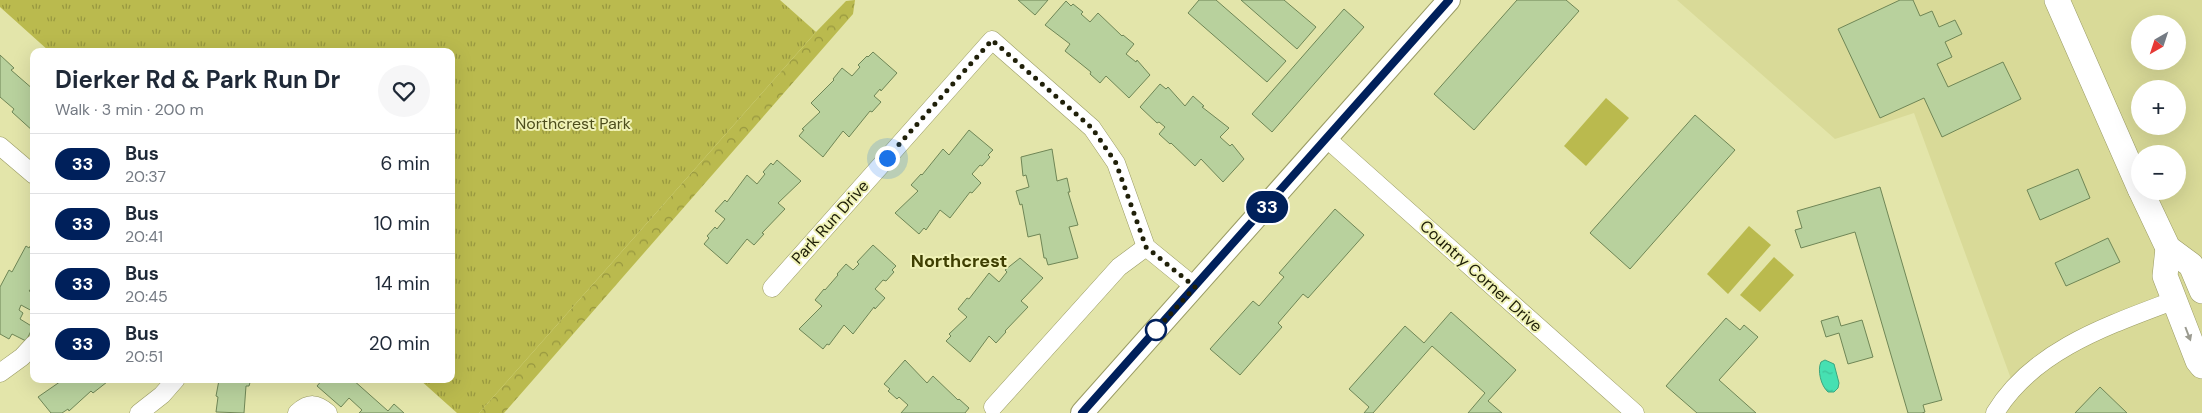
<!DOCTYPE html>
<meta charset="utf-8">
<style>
:root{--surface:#fff;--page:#f6f6f7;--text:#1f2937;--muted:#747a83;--line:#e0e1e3}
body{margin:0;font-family:"DM Sans",sans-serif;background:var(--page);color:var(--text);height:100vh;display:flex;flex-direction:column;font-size:19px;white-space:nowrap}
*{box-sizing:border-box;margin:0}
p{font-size:16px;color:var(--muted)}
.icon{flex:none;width:28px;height:28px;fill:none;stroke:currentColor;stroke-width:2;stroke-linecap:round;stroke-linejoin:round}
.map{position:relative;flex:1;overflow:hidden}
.drawer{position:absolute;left:30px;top:48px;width:425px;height:335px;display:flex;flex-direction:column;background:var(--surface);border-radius:10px;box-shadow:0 5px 20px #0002}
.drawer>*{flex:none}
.badge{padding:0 10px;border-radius:16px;font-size:18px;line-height:32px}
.needle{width:32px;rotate:219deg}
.buttons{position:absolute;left:2131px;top:15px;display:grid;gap:10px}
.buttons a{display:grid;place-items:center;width:55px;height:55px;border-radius:50%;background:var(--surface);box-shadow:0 5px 20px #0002;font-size:25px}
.you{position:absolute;width:25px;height:25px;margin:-12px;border:4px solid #fff;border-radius:50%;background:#1a73e8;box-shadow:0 0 0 8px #1a73e833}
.map>.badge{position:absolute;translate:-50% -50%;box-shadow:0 0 0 2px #fff}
.round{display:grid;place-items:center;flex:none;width:52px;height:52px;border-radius:26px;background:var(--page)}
.overview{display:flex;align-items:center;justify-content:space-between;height:85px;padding:0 25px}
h1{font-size:24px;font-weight:700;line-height:38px}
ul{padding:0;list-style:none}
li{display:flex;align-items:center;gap:15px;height:60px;padding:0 25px;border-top:1px solid var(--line)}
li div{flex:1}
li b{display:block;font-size:19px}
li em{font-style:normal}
li .badge{min-width:55px;font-weight:700;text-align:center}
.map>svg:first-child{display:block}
.built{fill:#d9da98;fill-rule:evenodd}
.grass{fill:#baba4e}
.forest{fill:url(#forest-crowns)}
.park{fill:url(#park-tufts)}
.water{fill:url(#water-ripples);stroke:#3ba67f}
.building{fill:#b8d19d;stroke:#6f8656}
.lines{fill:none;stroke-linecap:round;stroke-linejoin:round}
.minor-casing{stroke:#9a9b64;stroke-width:19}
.tertiary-casing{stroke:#9a9b64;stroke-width:24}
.secondary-casing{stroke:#9a9b64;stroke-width:26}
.minor{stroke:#fff;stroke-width:18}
.tertiary{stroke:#fff;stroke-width:22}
.secondary{stroke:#fff;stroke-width:25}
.oneway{fill:#9b9b90}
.line-casing{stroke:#fff;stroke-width:11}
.line{stroke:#00205b;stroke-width:8}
.walk{stroke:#202009;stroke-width:5;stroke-dasharray:0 9}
.stop-dot{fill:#fff;stroke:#00205b;stroke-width:2.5}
.labels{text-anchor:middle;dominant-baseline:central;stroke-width:4;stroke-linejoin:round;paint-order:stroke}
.park-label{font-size:16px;fill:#4d4d1c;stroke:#f0f2b7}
.street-label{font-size:16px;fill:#202009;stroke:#f0f2b7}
.neighbourhood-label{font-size:18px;font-weight:bold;fill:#3f3f02;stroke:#f0f2b7}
</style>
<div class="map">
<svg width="2202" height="413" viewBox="0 0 2202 413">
<defs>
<pattern id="forest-crowns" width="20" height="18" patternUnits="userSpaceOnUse" patternTransform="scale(1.25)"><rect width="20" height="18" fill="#baba4e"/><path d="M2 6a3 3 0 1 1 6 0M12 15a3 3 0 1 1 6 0" fill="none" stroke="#97973f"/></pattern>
<pattern id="park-tufts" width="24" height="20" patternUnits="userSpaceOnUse" patternTransform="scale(1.25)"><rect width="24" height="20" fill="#baba4e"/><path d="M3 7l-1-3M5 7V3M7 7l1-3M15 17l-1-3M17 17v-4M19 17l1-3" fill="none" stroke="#97973f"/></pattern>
<pattern id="water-ripples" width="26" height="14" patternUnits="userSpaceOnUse" patternTransform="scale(1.25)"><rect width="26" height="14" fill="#46e0b2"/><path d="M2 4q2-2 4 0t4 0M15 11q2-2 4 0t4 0" fill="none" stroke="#3dc098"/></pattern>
</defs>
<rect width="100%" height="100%" fill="#e3e5aa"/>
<path class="built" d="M1677 0H2202V413H1995L2014 387 1914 113 1835 139ZM2140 24H2178V61H2140ZM2140 89H2178V126H2140ZM2140 154H2178V191H2140Z"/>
<g class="grass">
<polygon points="1606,98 1629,118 1586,166 1564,146"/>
<polygon points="1749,226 1771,245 1728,294 1707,274"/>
<polygon points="1774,257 1794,275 1760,312 1740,295"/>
</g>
<polygon class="forest" points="855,0 853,14 504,413 479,413 816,32 846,1"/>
<polygon class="park" points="0,0 780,0 816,32 479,413 457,413 419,379 451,379 451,51 49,51 0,7"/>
<path class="water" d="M1825 360 1834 364 1839 383 1838 388 1834 392H1828C1821 386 1817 370 1821 362Z"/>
<g class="building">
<polygon points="1018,0 1048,0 1035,15"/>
<polygon points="1199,0 1216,0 1286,61 1267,82 1188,13"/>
<polygon points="1241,0 1284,0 1316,27 1297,49"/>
<polygon points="1517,0 1566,0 1579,11 1474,130 1434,94"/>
<polygon points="1900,0 1913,0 1920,16 1932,11 1939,27 1955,20 1962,34 1945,42 1952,57 1937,64 1948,87 2003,62 2021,99 1942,137 1924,98 1880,118 1838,29"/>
<polygon points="1066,1 1071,6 1073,4 1083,12 1081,14 1090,22 1098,13 1122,36 1123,35 1134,44 1126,54 1136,62 1137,60 1150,75 1129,98 1106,76 1100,83 1090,74 1091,72 1065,51 1070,44 1045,25"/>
<polygon points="1344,9 1364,27 1272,132 1252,114"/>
<polygon points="873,52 897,73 881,91 880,89 874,96 881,102 872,112 870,111 849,137 843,131 823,157 799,136 804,130 802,129 820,112 811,103 834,80 833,79 842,68 852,76 860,67 858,65 867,56 868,57"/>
<polygon points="0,55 14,68 11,70 34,90 31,93 34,95 34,132 12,112 14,109 0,97"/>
<polygon points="1160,84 1166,89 1168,87 1185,106 1193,96 1204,106 1202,107 1229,128 1220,137 1230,146 1232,144 1244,159 1223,182 1201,159 1195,166 1171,143 1170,144 1159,134 1165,127 1159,122 1157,123 1140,107"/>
<polygon points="1695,115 1735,150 1630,269 1590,233"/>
<polygon points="969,130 993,150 988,155 990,157 982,166 980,165 972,174 981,183 972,193 970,192 950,218 940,210 926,230 924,228 919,234 895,213 918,191 911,185 921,174 922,175 943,149 949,155"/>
<polygon points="1052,149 1057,181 1067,178 1070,192 1068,192 1078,225 1069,227 1078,258 1048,265 1046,258 1044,258 1040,234 1028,237 1022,204 1020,205 1016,191 1029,187 1026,175 1023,176 1021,157"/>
<polygon points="777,160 801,181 778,203 785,209 762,233 764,234 754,245 747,239 727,264 704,244 709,238 707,236 715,227 717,229 725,219 715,211 725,200 727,202 747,175 757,184 765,174 763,172 771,163 773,165"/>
<polygon points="2078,169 2090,198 2040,220 2027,190"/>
<polygon points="1880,187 1942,400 1923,405 1925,412 1922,413 1908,413 1855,232 1801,248 1795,230 1802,228 1797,211"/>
<polygon points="1335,209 1364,235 1308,298 1303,294 1278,323 1282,327 1240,375 1210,349 1253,301 1259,306 1284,277 1279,273"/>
<polygon points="2108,238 2120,262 2066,286 2055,263"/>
<polygon points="34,240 34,285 29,291 34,293 34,312 21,305 19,310 23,313 20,319 33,327 26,341 12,334 9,339 0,334 0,287 9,270 12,272 26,246 29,248"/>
<polygon points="873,245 896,266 892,270 894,272 886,281 883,280 875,289 885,298 875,309 874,307 853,334 844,325 829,345 827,344 823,349 799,329 822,306 815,300 824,289 825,290 838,275 837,274 846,264 853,270 859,264 857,262"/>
<polygon points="1020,258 1043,278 1021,301 1028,307 1005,331 1006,332 996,343 989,336 970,362 946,341 951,336 949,334 967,317 958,309 967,298 969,299 989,273 999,282 1007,272 1005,270"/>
<polygon points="1451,312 1516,370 1488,401 1502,413 1468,413 1485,393 1432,346 1373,413 1364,413 1369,407 1349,389 1405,326 1424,343"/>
<polygon points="1838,316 1841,326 1862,320 1873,357 1848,364 1839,333 1826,337 1821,321"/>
<polygon points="1726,318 1740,330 1744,325 1758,337 1719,380 1756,413 1697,413 1666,386"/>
<polygon points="905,360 927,383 933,376 958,400 959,399 969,408 965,413 901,413 908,405 899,397 897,399 888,391 890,389 884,384"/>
<polygon points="64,379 106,379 107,382 93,393 91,391 69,411 68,409 62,413 51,413 38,397"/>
<polygon points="221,379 251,379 249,386 246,386 244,413 216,412 218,397 216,396 219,380"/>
<polygon points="323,379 352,379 388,411 394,404 404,413 359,413 362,410 349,398 341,407 317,386"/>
<polygon points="2100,387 2127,413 2075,413"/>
</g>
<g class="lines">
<defs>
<g id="minor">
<polyline points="1326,138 1635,413"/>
<polyline points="0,146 34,175"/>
<polyline points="772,288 992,40 1092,128 1116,163 1146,247 1195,287"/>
<polyline points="0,373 22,357 34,344"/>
<polyline points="993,407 1119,267 1146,247"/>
<polyline points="139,413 162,395 176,379"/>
<path d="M297 413C309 402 317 403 328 413"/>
<path d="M1995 413C2033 350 2109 325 2175 300"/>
</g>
<polyline id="tertiary" points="1082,413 1449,0"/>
<g id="secondary">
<polyline points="2057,0 2140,189"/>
<polyline points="2141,191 2168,248 2191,265 2202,291"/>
<polyline points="2168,248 2165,276 2198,361 2202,366"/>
</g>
</defs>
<use href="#minor" class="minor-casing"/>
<use href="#tertiary" class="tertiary-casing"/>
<use href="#secondary" class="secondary-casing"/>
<use href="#minor" class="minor"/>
<use href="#tertiary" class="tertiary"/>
<use href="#secondary" class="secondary"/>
</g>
<defs><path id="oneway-solid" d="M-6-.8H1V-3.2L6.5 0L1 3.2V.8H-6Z" transform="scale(1.25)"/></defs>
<use class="oneway" href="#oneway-solid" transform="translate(2188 334) rotate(69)"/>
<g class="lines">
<defs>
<polyline id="line" points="1082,413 1449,0"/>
</defs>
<use href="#line" class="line-casing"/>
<use href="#line" class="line"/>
<polyline class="walk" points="887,158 992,40 1092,128 1116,163 1146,247 1195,287 1156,330"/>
</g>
<circle class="stop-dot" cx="1156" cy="330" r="10"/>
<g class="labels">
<g class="park-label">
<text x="573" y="123">Northcrest Park</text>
</g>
<g class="street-label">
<text transform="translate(830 222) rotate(-48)">Park Run Drive</text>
<text transform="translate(1481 276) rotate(42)">Country Corner Drive</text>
</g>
<g class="neighbourhood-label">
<text x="959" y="261">Northcrest</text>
</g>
</g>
</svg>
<div class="buttons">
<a><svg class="needle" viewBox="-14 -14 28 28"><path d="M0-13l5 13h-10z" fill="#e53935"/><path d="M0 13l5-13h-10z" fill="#747a83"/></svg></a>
<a>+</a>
<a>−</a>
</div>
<div class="you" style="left:887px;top:158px"></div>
<b class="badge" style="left:1267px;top:207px;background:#00205b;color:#fff">33</b>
<section class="drawer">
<div class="overview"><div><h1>Dierker Rd &amp; Park Run Dr</h1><p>Walk · 3 min · 200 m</p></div><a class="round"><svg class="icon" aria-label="heart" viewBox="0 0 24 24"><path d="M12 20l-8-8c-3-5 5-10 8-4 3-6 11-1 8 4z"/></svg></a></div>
<ul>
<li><span class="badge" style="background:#00205b;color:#fff">33</span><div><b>Bus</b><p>20:37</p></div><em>6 min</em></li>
<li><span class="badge" style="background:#00205b;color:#fff">33</span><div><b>Bus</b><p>20:41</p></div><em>10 min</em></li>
<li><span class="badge" style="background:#00205b;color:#fff">33</span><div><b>Bus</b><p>20:45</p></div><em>14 min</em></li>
<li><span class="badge" style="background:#00205b;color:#fff">33</span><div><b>Bus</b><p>20:51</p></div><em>20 min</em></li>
</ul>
</section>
</div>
